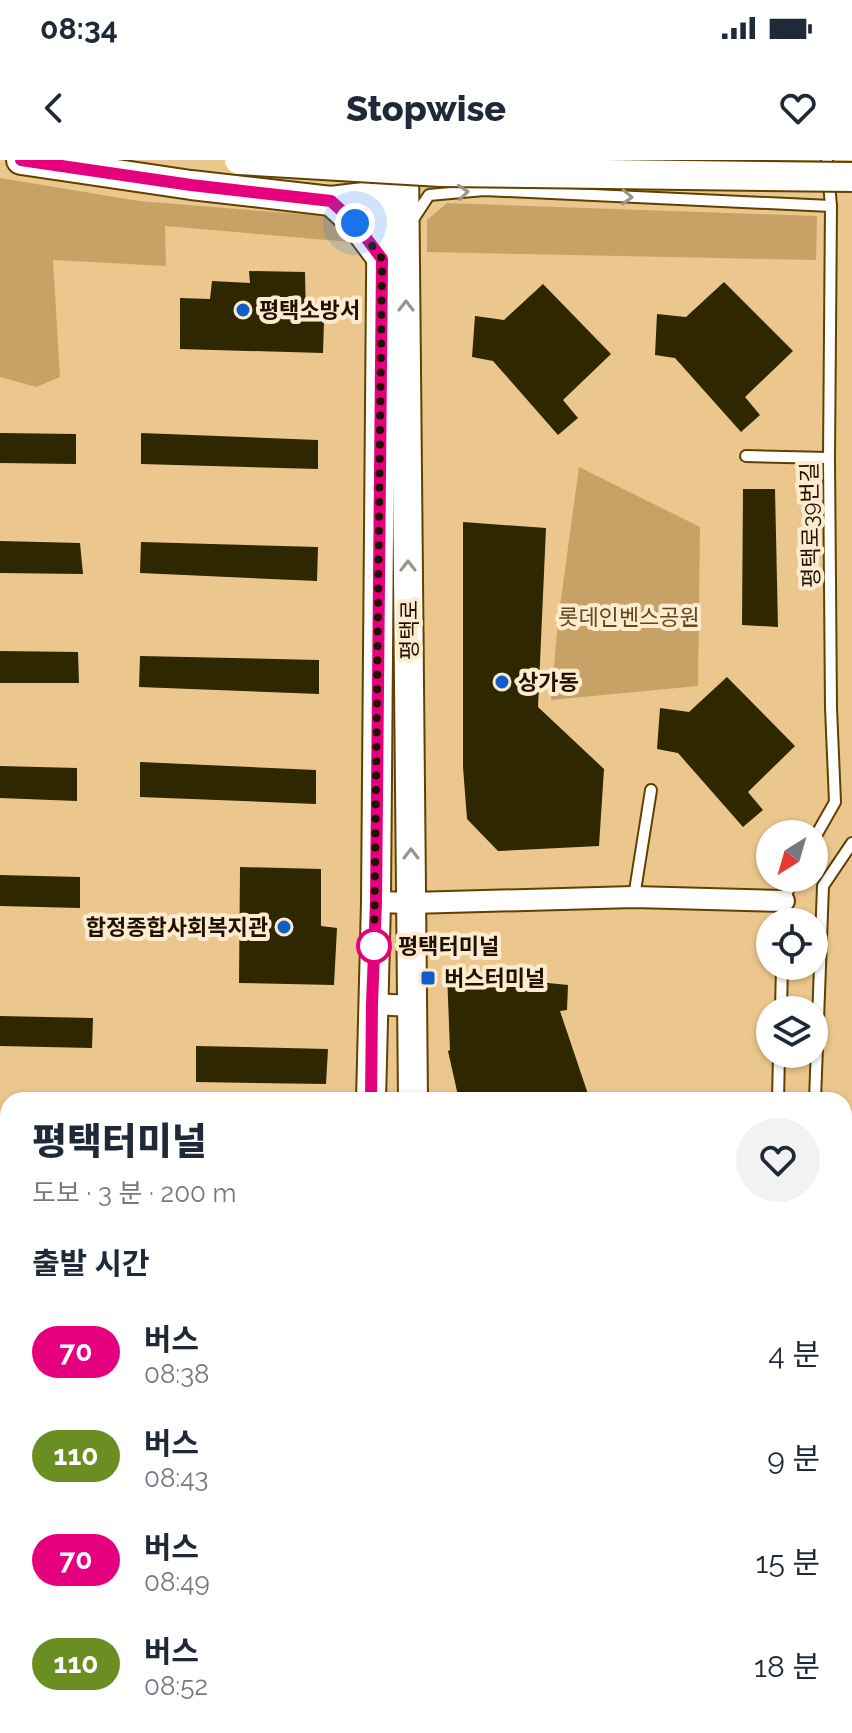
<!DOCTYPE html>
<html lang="ko">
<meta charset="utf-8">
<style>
:root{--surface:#fff;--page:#f2f2f3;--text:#1f2937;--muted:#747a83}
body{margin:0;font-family:Raleway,"Noto Sans KR",sans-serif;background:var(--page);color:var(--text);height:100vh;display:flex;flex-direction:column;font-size:30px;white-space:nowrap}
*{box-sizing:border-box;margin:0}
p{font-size:26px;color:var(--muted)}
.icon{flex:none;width:44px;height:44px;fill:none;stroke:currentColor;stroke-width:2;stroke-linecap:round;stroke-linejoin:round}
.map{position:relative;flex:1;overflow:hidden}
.details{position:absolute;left:0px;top:932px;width:852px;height:642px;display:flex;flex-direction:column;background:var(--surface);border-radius:24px 24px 0 0;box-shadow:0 2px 6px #0004}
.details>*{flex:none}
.badge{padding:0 16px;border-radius:26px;font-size:28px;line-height:52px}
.needle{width:52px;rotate:217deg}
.controls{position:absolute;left:756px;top:660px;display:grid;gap:16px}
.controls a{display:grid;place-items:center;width:72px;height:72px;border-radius:50%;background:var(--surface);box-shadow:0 2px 6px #0004;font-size:40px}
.you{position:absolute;width:40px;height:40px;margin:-20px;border:6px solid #fff;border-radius:50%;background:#1a73e8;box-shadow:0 0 0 12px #1a73e833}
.map>.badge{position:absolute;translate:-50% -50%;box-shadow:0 0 0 4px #fff}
h2{padding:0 32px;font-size:30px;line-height:72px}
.round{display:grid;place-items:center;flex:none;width:84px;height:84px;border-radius:42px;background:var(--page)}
.overview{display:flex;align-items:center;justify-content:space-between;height:136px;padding:0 32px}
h1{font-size:38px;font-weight:800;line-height:60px}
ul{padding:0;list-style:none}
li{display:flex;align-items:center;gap:24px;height:104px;padding:0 32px}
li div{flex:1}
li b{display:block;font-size:30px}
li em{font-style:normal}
li .badge{min-width:88px;font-weight:700;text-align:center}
.status{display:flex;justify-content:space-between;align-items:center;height:56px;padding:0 40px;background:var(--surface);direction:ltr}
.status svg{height:22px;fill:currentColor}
header{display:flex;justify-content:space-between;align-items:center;height:104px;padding:0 32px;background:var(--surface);font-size:36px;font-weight:800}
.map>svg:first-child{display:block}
.green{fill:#c7a266}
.building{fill:#2f2700}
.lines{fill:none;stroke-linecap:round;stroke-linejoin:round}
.service-casing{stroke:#604100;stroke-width:14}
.minor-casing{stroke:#604100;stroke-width:24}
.tertiary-casing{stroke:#604100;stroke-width:30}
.secondary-casing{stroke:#604100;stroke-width:32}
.service{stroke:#fff;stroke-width:10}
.minor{stroke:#fff;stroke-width:20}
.tertiary{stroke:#fff;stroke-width:26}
.secondary{stroke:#fff;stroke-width:28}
.secondary-bridge-casing{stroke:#604100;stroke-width:32;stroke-linecap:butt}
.secondary-bridge{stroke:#fff;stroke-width:28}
.oneway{stroke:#9a948c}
.line-casing{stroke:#fff;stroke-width:18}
.line{stroke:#e6007e;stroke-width:12}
.walk{stroke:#1f1200;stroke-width:8;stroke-dasharray:0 14.4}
.poi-dot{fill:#105dc8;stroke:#fdebcf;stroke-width:3}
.stop-dot{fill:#fff;stroke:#e6007e;stroke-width:4}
.labels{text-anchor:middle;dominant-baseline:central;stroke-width:8;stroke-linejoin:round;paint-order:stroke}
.poi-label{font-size:22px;font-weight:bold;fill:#1f1200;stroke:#fdebcf;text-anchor:start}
.street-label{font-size:22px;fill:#1f1200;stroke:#fdebcf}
.park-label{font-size:22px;fill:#614719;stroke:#fdebcf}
.stop-label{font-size:22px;font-weight:bold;fill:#1f1200;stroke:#fdebcf;text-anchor:start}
</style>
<div class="status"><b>08:34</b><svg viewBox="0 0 49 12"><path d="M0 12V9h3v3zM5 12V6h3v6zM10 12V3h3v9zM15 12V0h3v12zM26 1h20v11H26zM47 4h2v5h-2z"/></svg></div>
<header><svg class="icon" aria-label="back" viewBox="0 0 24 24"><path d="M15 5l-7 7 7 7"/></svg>Stopwise<svg class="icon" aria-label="heart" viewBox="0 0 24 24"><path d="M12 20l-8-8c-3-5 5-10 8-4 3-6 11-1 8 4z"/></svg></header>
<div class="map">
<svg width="852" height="1573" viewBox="0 0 852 1573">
<rect width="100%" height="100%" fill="#ebc78d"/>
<g class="green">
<polygon points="0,18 139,41 336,57 349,68 351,82 165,66 166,106 53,100 60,217 36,227 0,217"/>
<polygon points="447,43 817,56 816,100 427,92 427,60"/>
<polygon points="579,307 700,367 698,526 551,540 558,461"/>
</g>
<g class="building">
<polygon points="249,111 305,112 306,161 324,161 323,193 180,189 180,138 210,139 212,121 250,123"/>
<polygon points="724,122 793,191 745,237 760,255 741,272 675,198 655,195 657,154 686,157"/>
<polygon points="543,124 611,194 563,240 578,258 558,275 493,201 472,197 475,156 504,160"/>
<polygon points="0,273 76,274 76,304 0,303"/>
<polygon points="141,273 318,280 318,309 141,304"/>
<polygon points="743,329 775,329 778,467 742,465"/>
<polygon points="463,362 546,368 538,547 604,609 599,686 498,691 467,659 463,607"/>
<polygon points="0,381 80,383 83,414 0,413"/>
<polygon points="141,382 318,387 317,421 140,413"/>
<polygon points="0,491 78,492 79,523 0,523"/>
<polygon points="140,496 319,500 319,534 139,527"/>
<polygon points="727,517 795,586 748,632 763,650 743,667 678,593 657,589 660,548 689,552"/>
<polygon points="140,602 316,610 316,644 140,637"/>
<polygon points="0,606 77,608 77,641 0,638"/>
<polygon points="240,707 321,709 321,766 337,768 334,825 239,823"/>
<polygon points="0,715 80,717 80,748 0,746"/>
<polygon points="447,813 568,825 567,850 560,851 590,940 459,940 448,891 450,890"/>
<polygon points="0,856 93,858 92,888 0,886"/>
<polygon points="196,886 328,889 326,924 196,922"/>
</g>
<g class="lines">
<defs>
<g id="service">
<polyline points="412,61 429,35 484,30 831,46"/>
<polyline points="746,296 829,298"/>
<polyline points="814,679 835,642 831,548 829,298 831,46 827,0"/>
<polyline points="634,737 651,630"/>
<polyline points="783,762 784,741 793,718"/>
<polyline points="781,850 782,806"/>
<polyline points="778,940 779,894"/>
<polyline points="815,940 823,726 852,683"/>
<polyline points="844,1267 852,1272"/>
<polyline points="844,1274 852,1286"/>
<polyline points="790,1566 791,1573"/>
<polyline points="824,1566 825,1573"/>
</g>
<g id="minor">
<polyline points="376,742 411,743 634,737 784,741"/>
<polyline points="372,844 412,846"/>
<polyline points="0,1077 8,1077"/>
<polyline points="134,1573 140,1566"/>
</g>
<g id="tertiary">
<polyline points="0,1280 8,1280"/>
<polyline points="388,1566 388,1573"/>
<polyline points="0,1571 2,1573"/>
<polyline points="416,1573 416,1566"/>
</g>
<g id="secondary">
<polyline points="21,0 191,25 331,41 364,37 395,16"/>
<polyline points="404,0 413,940"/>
<polyline points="331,41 355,63 382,99"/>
<polyline points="371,940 376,742 382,0"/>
</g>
</defs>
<use href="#service" class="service-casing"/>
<use href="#minor" class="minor-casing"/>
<use href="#tertiary" class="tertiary-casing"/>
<use href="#secondary" class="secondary-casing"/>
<use href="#service" class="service"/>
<use href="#minor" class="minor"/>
<use href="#tertiary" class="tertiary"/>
<use href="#secondary" class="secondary"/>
<defs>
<polyline id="secondary-bridge" points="239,0 441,12 852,17"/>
</defs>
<use href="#secondary-bridge" class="secondary-bridge-casing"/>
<use href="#secondary-bridge" class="secondary-bridge"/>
</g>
<defs><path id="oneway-chevron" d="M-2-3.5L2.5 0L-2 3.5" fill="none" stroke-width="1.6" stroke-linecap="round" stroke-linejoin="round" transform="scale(2)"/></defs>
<g class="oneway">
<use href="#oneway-chevron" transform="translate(463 32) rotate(-5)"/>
<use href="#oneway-chevron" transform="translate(627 37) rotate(2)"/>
<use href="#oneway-chevron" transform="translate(406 146) rotate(-90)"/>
<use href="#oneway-chevron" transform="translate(408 406) rotate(-90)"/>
<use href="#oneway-chevron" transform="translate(411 694) rotate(-90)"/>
</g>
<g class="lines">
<defs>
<polyline id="line" points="21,0 191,25 331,41 355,63 382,99 376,742 372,844 371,940"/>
</defs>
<use href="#line" class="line-casing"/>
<use href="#line" class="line"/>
<polyline class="walk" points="355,63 382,99 374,793 374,786"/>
</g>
<g class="poi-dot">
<circle cx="243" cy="150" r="8"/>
<circle cx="502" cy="522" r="8"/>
<circle cx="284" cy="767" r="8"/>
<rect x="420" y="810" width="16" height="16" rx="4"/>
</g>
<circle class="stop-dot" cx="374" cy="786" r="16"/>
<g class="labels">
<g class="poi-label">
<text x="259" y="150">평택소방서</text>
<text x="518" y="522">상가동</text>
<text x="268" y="767" text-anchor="end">합정종합사회복지관</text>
<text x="444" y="818">버스터미널</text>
</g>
<g class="street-label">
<text transform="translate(810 365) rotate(-91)">평택로39번길</text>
<text transform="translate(409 470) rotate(-90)">평택로</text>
</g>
<g class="park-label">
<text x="629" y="457">롯데인벤스공원</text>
</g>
<g class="stop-label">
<text x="398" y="786">평택터미널</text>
</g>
</g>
</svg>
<div class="controls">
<a><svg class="needle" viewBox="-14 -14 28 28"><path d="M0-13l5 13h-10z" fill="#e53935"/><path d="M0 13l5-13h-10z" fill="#747a83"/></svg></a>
<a><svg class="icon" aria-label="locate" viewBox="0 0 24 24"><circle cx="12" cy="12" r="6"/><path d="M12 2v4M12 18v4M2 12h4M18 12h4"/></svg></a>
<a><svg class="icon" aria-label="layers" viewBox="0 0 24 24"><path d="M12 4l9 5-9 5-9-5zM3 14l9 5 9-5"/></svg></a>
</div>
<div class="you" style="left:355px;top:63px"></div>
<section class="details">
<div class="overview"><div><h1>평택터미널</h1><p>도보 · 3 분 · 200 m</p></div><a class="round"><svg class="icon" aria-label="heart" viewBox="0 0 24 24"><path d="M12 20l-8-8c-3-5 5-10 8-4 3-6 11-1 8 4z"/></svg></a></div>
<h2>출발 시간</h2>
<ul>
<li><span class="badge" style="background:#e6007e;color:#fff">70</span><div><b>버스</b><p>08:38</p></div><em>4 분</em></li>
<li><span class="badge" style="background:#6b8e23;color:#fff">110</span><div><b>버스</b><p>08:43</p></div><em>9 분</em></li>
<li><span class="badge" style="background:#e6007e;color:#fff">70</span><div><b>버스</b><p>08:49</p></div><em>15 분</em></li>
<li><span class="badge" style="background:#6b8e23;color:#fff">110</span><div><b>버스</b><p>08:52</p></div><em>18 분</em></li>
</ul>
</section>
</div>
